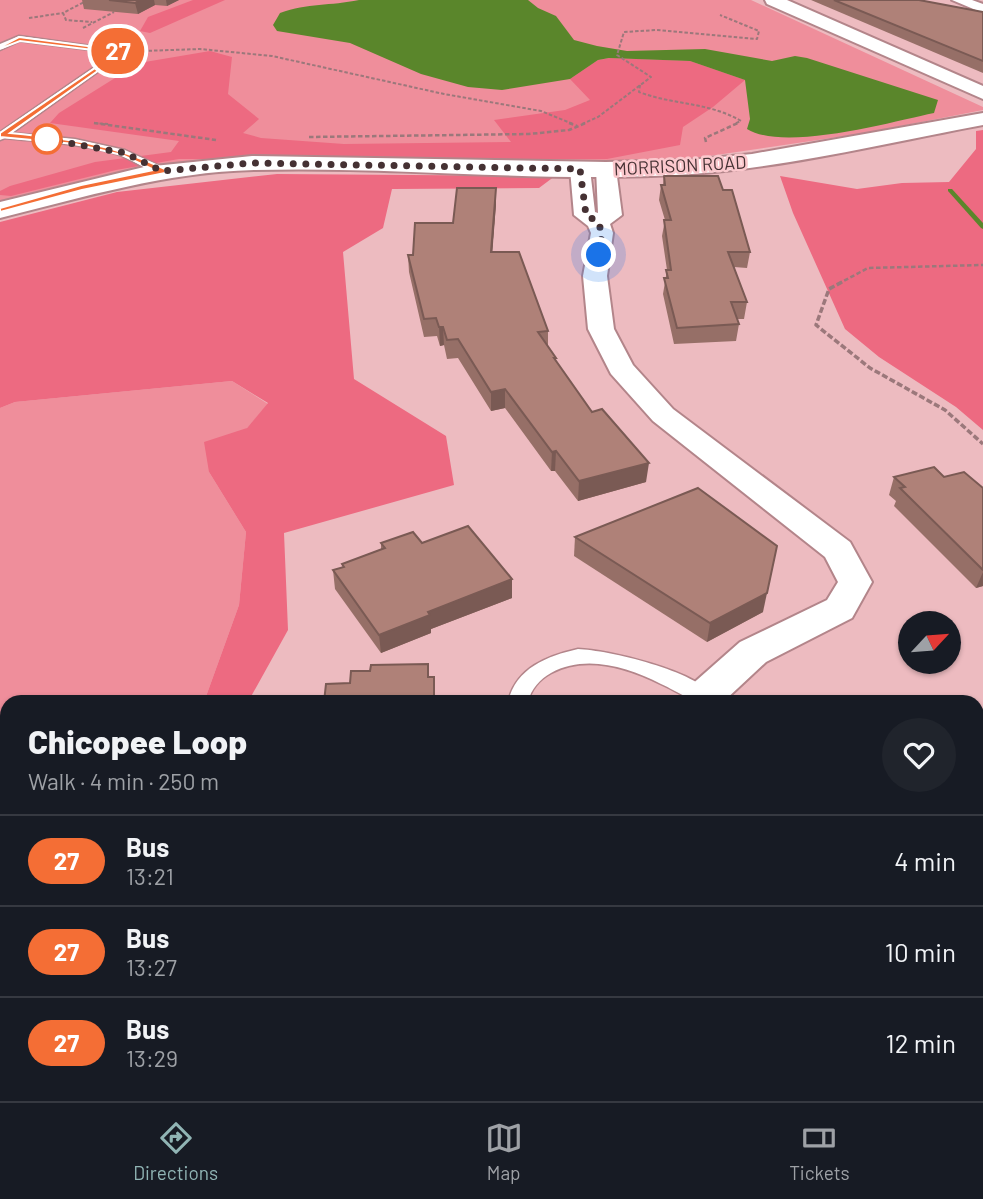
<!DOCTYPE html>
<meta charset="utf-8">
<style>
:root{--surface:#171b24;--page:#20242c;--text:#f1f3f6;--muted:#9ea1a6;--line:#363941;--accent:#90b4b4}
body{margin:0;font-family:Barlow,sans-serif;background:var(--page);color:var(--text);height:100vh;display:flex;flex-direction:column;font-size:26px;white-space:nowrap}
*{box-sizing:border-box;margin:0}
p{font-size:23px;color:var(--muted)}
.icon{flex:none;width:38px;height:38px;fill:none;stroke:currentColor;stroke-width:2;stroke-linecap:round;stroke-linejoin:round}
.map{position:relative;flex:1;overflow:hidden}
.drawer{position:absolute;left:0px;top:695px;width:984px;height:408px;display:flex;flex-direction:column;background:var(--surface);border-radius:21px 21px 0 0;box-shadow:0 2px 5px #0004}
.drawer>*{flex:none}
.badge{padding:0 14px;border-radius:23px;font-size:24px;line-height:46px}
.needle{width:46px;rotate:64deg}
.controls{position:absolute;left:898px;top:611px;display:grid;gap:14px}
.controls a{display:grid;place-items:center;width:63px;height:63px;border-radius:50%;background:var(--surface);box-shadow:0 2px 5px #0004;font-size:35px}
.you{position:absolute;width:35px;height:35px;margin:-18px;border:5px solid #fff;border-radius:50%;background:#1a73e8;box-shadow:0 0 0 10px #1a73e833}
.map>.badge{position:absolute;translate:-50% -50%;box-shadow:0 0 0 4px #fff}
.round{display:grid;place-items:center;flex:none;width:74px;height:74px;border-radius:37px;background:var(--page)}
.head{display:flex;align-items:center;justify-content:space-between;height:119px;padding:0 28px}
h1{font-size:33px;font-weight:800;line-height:52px}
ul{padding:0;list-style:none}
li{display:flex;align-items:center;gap:21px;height:91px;padding:0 28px;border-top:2px solid var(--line)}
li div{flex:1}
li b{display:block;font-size:26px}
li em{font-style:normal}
li .badge{min-width:77px;font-weight:700;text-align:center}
.dock{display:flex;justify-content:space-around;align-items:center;height:98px;border-top:2px solid var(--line);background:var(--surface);font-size:19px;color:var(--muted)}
.dock a{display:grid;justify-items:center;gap:4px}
.dock .on{color:var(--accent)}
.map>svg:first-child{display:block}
.green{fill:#ef8e9b}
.forest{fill:#ed6a81}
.water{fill:#5a862b}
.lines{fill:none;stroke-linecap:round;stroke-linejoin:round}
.stream{fill:#5a862b;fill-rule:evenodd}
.lane-casing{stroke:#b3858a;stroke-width:3}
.street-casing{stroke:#b3858a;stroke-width:4}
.secondary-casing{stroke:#b3858a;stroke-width:4}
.path-far2{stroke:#9b787b;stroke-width:2;stroke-dasharray:3.5 2;stroke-linecap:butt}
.path-far1{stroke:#9b787b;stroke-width:2.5;stroke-dasharray:4.5 2.5;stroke-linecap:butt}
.path{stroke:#9b787b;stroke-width:3.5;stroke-dasharray:6 2.5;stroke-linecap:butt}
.lane{fill:#fff;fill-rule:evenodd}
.street{fill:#fff;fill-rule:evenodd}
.secondary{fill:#fff;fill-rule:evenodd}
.wall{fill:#966f67}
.shaded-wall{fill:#7a5a54}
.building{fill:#af8178;stroke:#7a5a54;stroke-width:2}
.line{fill:#f46e35;stroke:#fff;stroke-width:2}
.walk{stroke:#453133;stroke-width:7;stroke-dasharray:0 12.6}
.stop-dot{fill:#fff;stroke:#f46e35;stroke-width:3.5}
.labels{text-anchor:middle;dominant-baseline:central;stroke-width:5;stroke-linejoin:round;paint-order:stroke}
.far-street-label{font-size:18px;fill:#453133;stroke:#fbc8cd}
</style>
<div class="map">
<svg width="983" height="1101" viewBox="0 0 983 1101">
<rect width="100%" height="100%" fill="#edbbc0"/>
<g class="green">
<polygon points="0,0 751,0 983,107 983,110 865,133 689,159 640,162 412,160 165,164 92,178 0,203"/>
<polygon points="232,381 268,404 209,472 246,532 239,605 204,702 7,702 7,906 0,908 0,408 15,402"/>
</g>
<g class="forest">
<polygon points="193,0 225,0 150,33 140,31 148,17"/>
<polygon points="210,51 232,57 228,94 259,119 243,133 261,138 344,144 511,142 494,120 565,110 590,100 570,79 598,60 610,58 690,61 745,80 713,107 683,127 680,145 607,159 179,159 116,170 11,196 0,195 0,191 10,186 95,162 171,152 179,141 50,123 59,113 139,63"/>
<polygon points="983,130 983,430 956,407 879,357 845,329 793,213 780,176 857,189 902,183 949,182 976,149 976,131"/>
<polygon points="277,174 555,176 539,188 392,189 383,228 343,252 354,379 446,436 454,485 284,533 288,630 248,702 204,702 239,605 246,532 209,472 204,442 247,428 268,403 232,381 15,402 0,408 0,222 117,192"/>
<polygon points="7,906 7,992 0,996 0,908"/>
</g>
<path class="water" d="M359 0H528L538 8 556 16 574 40 597 46 627 51 705 49 772 61 795 56 807 58 938 100 934 113C891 122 784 152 747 129L750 119 745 80 690 61 609 58 598 60 570 79 502 90 468 87 421 74 350 43 277 31 273 25 280 13C308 3 330 6 359 0Z"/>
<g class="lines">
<polygon class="stream" points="948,189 952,189 983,223 983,229 981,228 948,191"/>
<defs>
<g id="lane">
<path d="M19 36 127 51 12 133 75 139 125 150 166 169V173C150 175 135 160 120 155 83 143 43 142 5 138L0 140V132L115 53 20 41 0 50V44Z"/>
<path d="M578 649C607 650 699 671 713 697L711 702C690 702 679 692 661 684 627 667 586 654 551 673 540 679 531 689 528 702H508C516 668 547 656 578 649Z"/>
</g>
<g id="street">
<polygon points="952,0 972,0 983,4 983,13"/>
<polygon points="580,163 587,165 590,169 595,212 598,213 596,169 599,165 613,165 616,169 622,215 610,224 613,233 607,276 614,329 633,365 673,409 850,542 872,582 852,618 766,662 723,702 681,702 689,687 740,642 827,600 838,582 825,557 653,421 611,374 588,329 583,276 591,233 588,226 574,215 570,169 573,165"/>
<polygon points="406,1096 463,1096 461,1101 404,1101"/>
</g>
<g id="secondary">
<polygon points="765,0 787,0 983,86 983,99 767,4"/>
<path d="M983 113V125C887 143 789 167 692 174 546 184 399 166 254 170 167 172 84 197 0 218V202L144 167 252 156 606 162 690 160 752 154Z"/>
</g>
</defs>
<use href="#lane" class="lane-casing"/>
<use href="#street" class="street-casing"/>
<use href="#secondary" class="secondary-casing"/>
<g class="path-far2">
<polyline points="88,0 63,13 66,20 92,22"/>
<polyline points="29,18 63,13"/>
<polyline points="83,28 114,12"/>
<polyline points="143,51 200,49 272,56 444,94 541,111 573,124"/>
<path d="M640 85 639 92C673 105 709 102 741 121L734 124"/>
<polyline points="94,123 108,124"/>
<polyline points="582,124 598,117 651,77 617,55 624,32 657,30 757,39 759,31 720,15"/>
</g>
<g class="path-far1">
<polyline points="94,123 216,140"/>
<polyline points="569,123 577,126"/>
<polyline points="309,137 529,134 569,130 586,123"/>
<polyline points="706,142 705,138 738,123"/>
<polyline points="838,284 868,268 983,265"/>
</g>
<polyline class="path" points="842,282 829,289 816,325 870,368 945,410 983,444"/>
<use href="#lane" class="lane"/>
<use href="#street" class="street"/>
<use href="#secondary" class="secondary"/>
</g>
<g class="wall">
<polygon points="82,0 179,0 167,6 155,5 138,14 84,9"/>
<polygon points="811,0 919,0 983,12 983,73"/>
<polygon points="664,176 723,190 750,252 747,268 734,267 747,302 744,319 737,319 739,324 736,341 674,344 663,294 667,270 662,236 665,220 659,200 661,185 663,185"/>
<polygon points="496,188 496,204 492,252 548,331 548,346 556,358 556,362 592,412 646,482 578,501 555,471 551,471 505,408 491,411 458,358 447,359 444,345 440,346 437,336 424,337 409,272 408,255 413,255"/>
<polygon points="894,477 944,477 983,488 983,586 976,588 894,506 896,501 889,495"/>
<polygon points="575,537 763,612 707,642 574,556"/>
<polygon points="381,543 422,543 512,598 431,629 431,633 381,653 335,589 333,570 343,567 342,564 381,549"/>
</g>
<g class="shaded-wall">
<polygon points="140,0 154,0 155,5 138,14 135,3"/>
<polygon points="166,0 179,0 167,6"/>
<polygon points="496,188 496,204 491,270 491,252"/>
<polygon points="439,327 443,327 444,345 440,346"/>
<polygon points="505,389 505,408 491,411 491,392"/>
<polygon points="556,451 555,471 551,471 552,452"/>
<polygon points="649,463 646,482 578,501 579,481"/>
<polygon points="983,572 983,586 976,588"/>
<polygon points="512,579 512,598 431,629 431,633 381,653 379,635 428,612"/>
<polygon points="767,593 763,612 707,642 710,623"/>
<polygon points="220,1096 237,1096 239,1101 213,1101"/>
<polygon points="238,1096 262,1096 254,1101 240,1101"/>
</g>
<g class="building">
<polygon points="109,0 140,0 135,3"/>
<polygon points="834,0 919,0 983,12 983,61"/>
<polygon points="664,176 718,176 723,190 732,190 750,252 728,252 747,302 731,302 739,324 677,328 664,278 668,278 666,270 671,270 664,220 671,220 661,185 665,185"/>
<polygon points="457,188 496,188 491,252 519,252 548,331 538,332 556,358 554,358 592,412 602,409 649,463 579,481 556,451 552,452 505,389 491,392 458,339 447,340 443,327 439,327 436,318 424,319 408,255 413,255 415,223 453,223"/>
<polygon points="934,467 944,477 964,472 983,488 983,570 900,488 905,487 894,477"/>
<polygon points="698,488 777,546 767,593 710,623 575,537"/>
<polygon points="468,526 512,579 428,612 430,615 379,635 333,570 344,567 342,564 385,548 381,543 413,532 422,543"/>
<polygon points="428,664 428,677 434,677 434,702 324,702 326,684 350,683 351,671 370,671 371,665"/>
<polygon points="7,1063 7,1096 220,1096 213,1101 0,1101 0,1066"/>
<polygon points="621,1096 797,1096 801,1101 611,1101"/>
</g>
<path class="line" d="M19 37 126 51 10 133C70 139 110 143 165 169V173L82 190 0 212V208L81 185 154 170 122 155 75 144 0 137V133L117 53 20 41 2 48 0 47Z"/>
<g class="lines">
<polyline class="walk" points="47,139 125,153 162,171 252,163 580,169 586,215 598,222 602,233 599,255"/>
</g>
<circle class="stop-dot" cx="47" cy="139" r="14"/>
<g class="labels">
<g class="far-street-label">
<text transform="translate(680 165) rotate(-3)">MORRISON ROAD</text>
</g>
</g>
</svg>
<div class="controls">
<a><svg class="needle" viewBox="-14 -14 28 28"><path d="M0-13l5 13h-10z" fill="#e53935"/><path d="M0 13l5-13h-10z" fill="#9ea1a6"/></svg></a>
</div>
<div class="you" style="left:599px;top:255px"></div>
<b class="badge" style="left:118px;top:51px;background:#f46e35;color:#fff">27</b>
<section class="drawer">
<div class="head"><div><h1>Chicopee Loop</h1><p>Walk · 4 min · 250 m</p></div><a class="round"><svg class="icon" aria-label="heart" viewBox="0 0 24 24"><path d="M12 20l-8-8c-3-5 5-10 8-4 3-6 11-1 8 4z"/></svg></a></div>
<ul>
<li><span class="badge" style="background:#f46e35;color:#fff">27</span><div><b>Bus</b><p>13:21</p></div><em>4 min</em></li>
<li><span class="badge" style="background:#f46e35;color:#fff">27</span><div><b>Bus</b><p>13:27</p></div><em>10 min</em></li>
<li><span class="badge" style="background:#f46e35;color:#fff">27</span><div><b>Bus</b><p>13:29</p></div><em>12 min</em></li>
</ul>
</section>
</div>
<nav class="dock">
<a class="on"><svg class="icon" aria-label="directions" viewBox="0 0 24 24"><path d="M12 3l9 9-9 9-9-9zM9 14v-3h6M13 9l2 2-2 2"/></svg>Directions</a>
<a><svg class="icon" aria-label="map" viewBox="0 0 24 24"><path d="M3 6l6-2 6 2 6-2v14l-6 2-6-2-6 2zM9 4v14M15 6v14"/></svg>Map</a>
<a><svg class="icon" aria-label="tickets" viewBox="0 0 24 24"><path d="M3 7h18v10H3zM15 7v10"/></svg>Tickets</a>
</nav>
